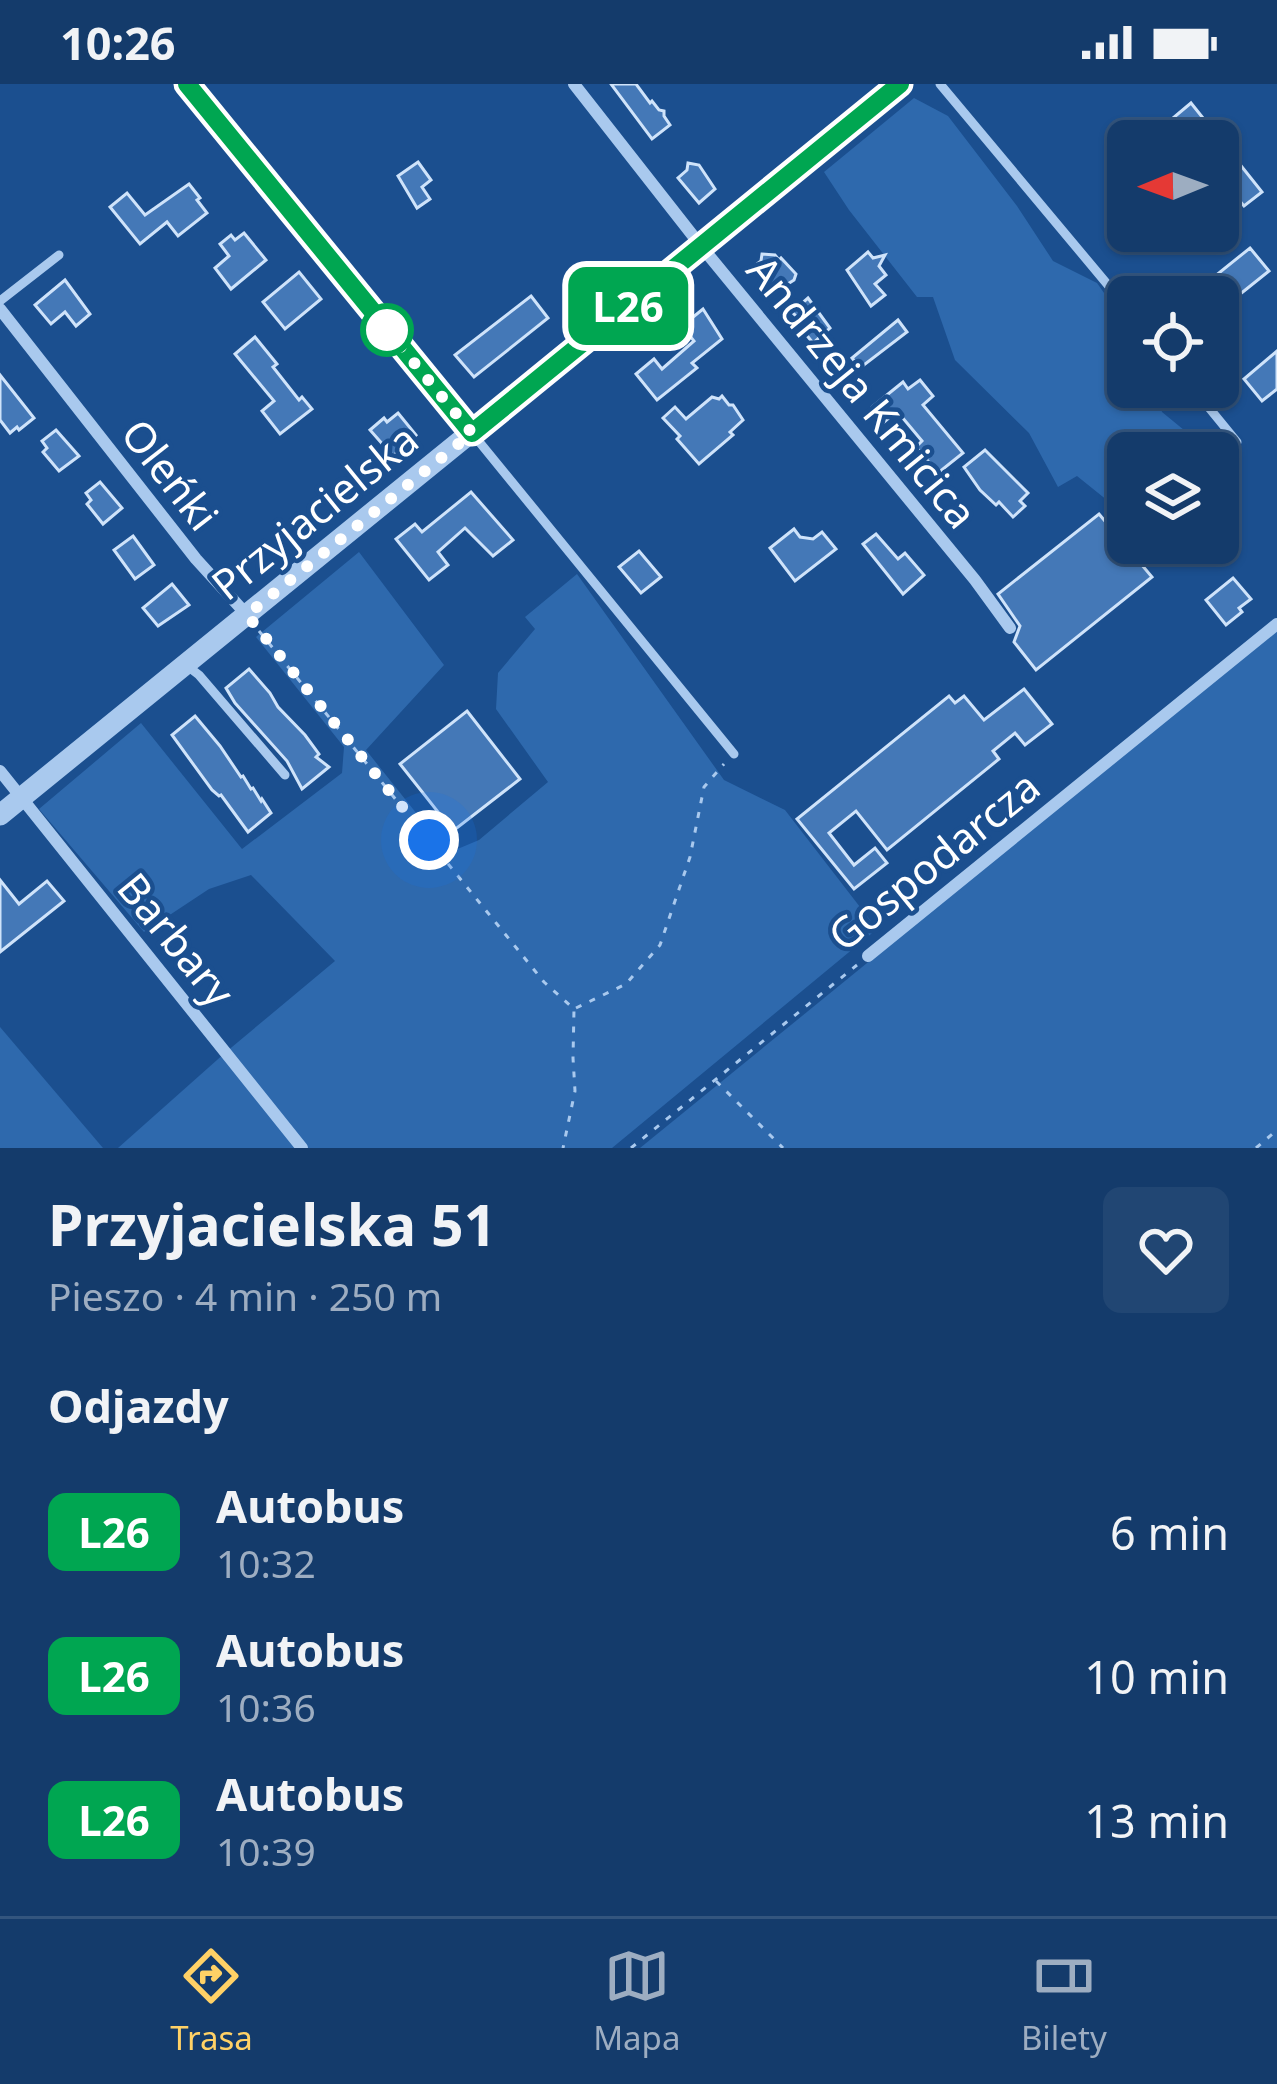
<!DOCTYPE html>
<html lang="pl">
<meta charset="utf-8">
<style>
:root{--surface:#143b6b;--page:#214673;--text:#f1f3f6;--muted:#9dadc1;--line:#33557e;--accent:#ffd166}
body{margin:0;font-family:"Noto Sans",sans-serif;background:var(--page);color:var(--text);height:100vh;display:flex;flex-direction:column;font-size:45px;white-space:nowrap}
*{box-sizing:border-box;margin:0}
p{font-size:39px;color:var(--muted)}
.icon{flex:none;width:66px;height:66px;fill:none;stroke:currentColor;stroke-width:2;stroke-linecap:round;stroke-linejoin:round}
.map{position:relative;height:1064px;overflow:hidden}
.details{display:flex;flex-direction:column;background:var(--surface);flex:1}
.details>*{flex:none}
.badge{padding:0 24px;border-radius:18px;font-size:42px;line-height:78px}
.needle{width:78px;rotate:269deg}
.buttons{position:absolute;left:1107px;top:36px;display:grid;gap:24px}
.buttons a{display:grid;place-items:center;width:132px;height:132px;border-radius:18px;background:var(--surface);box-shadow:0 3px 9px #0004,0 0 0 3px var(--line);font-size:60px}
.you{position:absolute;width:60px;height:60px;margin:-30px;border:9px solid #fff;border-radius:50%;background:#1a73e8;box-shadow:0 0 0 18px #1a73e833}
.map>.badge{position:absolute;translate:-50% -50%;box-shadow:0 0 0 6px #fff}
h2{padding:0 48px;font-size:45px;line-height:108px}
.round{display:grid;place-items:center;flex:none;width:126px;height:126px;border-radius:18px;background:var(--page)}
.headline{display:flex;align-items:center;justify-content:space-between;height:204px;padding:0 48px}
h1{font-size:57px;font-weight:700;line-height:90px}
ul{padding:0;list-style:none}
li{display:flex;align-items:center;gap:36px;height:144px;padding:0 48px}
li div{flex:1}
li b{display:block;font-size:45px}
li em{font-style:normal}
li .badge{min-width:132px;font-weight:700;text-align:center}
.status{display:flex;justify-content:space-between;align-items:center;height:84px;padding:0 60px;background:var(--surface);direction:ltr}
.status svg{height:33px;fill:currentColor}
.menu{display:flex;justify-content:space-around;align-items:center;height:168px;border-top:3px solid var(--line);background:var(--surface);font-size:33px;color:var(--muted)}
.menu a{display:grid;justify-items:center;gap:6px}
.menu .on{color:var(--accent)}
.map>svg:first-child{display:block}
.green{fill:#2e69ad}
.building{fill:#4478b7;stroke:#cfe3fa;stroke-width:3}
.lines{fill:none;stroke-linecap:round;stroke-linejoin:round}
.path{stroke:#a9c9ee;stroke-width:3;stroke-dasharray:6 9;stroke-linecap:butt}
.service{stroke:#a9c9ee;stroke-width:9}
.minor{stroke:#a9c9ee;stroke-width:12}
.tertiary{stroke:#a9c9ee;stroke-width:21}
.line-casing{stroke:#fff;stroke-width:27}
.line{stroke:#00a651;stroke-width:18}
.walk{stroke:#fff;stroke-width:12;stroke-dasharray:0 21.6}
.stop-dot{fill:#fff;stroke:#00a651;stroke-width:6}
.labels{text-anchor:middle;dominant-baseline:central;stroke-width:9;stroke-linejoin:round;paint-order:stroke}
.street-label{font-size:42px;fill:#fff;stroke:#1b4f8f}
</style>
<div class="status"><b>10:26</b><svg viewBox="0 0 49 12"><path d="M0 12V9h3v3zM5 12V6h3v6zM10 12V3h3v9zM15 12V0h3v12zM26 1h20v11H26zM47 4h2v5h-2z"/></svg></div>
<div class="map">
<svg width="1277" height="1064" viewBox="0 0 1277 1064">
<rect width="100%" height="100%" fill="#1b4f8f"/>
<g class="green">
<polygon points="914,14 948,32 1017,122 1053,177 1097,199 1128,243 1128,303 1156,303 1162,328 1212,369 1128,369 1128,433 1077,392 1058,403 1029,349 955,276 933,213 917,213 849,126 824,88"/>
<polygon points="359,468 444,581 366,666 448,769 479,756 548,698 496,625 498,589 535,545 525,533 577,490 724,696 785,726 877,845 612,1064 118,1064 226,968 335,877 251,791 209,805 144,848 39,725 141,639 242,765 342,689 344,663 256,553"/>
<polygon points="1277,545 1277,1064 640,1064"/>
<polygon points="0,943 103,1064 0,1064"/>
</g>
<g class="building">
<polygon points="611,0 636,0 650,19 652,17 659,26 664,27 664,32 670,41 652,55"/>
<polygon points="1191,19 1262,108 1244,122 1218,91 1218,57 1190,57 1173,34"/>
<polygon points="418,78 431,96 422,103 430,115 417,124 398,92"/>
<polygon points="688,79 699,81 715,105 699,119 678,94 687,86"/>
<polygon points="189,100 200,114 197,116 207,129 178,152 167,138 140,160 110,123 127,109 145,131"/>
<polygon points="244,149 266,176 231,205 215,184 229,172 220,160 231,151 235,156"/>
<polygon points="1250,164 1269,187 1244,207 1218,227 1218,213 1189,213"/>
<polygon points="868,168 873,174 885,171 879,182 886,191 875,200 885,211 871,222 847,186"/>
<polygon points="762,170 775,171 779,176 781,174 796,190 794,196 775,208 754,182 761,177"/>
<polygon points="299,188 321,215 285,245 263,218"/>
<polygon points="65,196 90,230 76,242 65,228 51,240 35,221"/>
<polygon points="531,212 548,234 474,293 455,271"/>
<polygon points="808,214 830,244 813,259 796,238 799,235 792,228"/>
<polygon points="703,225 722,255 692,279 697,284 657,316 636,290 654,275 662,285 694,257 682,242"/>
<polygon points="898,236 907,248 860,284 852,274"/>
<polygon points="255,253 277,280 273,283 299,316 302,313 312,325 280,350 262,327 274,317 235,270"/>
<polygon points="1277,267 1277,305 1262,317 1244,295"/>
<polygon points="0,291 34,334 19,346 17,343 10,349 0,336"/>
<polygon points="920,296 933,312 923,321 963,369 938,389 916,363 922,357 897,327 884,338 872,323 903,298 908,305"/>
<polygon points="722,312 729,321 733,321 743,336 730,348 733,351 699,380 677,355 680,352 663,334 675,323 686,335 712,313 719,315"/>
<polygon points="398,329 416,351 393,372 370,346 384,334 387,338"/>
<polygon points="56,346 79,372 59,387 43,368 47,364 42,357"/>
<polygon points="985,366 1028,409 1020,417 1025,422 1013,433 999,418 996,421 980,406 964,383"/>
<polygon points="100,398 122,424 103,440 87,420 91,416 86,409"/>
<polygon points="471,408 513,456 493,472 465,444 438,468 448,481 429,496 396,455 415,440 422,448"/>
<polygon points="1099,430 1152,493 1036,586 1014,558 1020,542 998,510"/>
<polygon points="794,445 800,453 813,455 822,448 836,465 795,497 770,464"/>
<polygon points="876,450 898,475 905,469 924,491 903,510 863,460"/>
<polygon points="133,452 154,481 135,495 114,466"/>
<polygon points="639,467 661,493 641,509 619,483"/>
<polygon points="1233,494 1251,515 1239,524 1242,528 1226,541 1206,516"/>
<polygon points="172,500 189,521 158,542 143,524"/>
<polygon points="249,585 270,609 278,623 305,651 319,670 316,673 329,683 302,705 287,677 235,619 226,604"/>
<polygon points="1024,605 1052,640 1025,661 1015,649 993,667 999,675 887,766 856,727 829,749 854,781 875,764 887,779 854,805 797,735 949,612 955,619 964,612 984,636"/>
<polygon points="467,627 520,695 453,747 400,680"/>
<polygon points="195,632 220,662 241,693 243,692 251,705 253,704 261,717 262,715 271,729 248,748 221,711 219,712 212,706 172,651"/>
<polygon points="0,796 19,820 47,797 64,817 0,868"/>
</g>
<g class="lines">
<g class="path">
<polyline points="259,547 544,898 574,925 573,974 575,1007 563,1064"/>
<polyline points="576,924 626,900 660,861 690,773 704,703 724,680"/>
<polyline points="716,997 783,1064"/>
<polyline points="631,1064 857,881"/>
<polyline points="1256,1064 1277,1046"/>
</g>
<g class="service">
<polyline points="940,0 1128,225"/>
<polyline points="0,217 59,171"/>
<polyline points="1192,303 1237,358"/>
<polyline points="472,349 734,670"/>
<polyline points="186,581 199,591 285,691"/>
</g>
<g class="minor">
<polyline points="574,0 701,162 975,496 1010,544"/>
<polyline points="0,225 196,475 247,531"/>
<polyline points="0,687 302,1064"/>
<polyline points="868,872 1277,540"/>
</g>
<g class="tertiary">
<polyline points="187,0 472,349"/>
<polyline points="0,731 900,0"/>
</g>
</g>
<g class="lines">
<defs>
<polyline id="line" points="187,0 472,349 900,0"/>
</defs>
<use href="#line" class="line-casing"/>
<use href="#line" class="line"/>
<polyline class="walk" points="387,246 472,349 247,531 429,756"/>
</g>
<circle class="stop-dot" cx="387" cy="246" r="24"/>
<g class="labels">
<g class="street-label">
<text transform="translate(863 307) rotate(51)">Andrzeja Kmicica</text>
<text transform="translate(171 390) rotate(52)">Oleńki</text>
<text transform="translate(314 427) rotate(-39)">Przyjacielska</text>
<text transform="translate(933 776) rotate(-39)">Gospodarcza</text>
<text transform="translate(177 855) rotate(51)">Barbary</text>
</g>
</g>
</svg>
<div class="buttons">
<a><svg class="needle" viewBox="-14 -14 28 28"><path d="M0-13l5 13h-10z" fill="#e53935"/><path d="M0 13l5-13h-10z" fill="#9dadc1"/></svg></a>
<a><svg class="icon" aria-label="locate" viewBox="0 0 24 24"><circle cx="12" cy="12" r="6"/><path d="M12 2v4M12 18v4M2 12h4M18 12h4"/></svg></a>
<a><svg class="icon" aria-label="layers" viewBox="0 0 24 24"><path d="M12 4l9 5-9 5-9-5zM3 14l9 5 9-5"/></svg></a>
</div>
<div class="you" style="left:429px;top:756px"></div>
<b class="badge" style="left:628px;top:222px;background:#00a651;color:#fff">L26</b>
</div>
<section class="details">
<div class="headline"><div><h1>Przyjacielska 51</h1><p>Pieszo · 4 min · 250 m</p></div><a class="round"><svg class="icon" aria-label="heart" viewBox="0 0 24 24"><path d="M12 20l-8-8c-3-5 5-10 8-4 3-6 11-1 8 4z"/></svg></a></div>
<h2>Odjazdy</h2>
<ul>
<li><span class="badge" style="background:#00a651;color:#fff">L26</span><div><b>Autobus</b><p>10:32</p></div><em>6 min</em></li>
<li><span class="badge" style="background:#00a651;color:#fff">L26</span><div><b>Autobus</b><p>10:36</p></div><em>10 min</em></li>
<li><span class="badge" style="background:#00a651;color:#fff">L26</span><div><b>Autobus</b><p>10:39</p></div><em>13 min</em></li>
</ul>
</section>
<nav class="menu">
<a class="on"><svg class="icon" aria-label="directions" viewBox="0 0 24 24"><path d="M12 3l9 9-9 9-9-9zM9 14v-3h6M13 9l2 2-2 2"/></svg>Trasa</a>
<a><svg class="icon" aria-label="map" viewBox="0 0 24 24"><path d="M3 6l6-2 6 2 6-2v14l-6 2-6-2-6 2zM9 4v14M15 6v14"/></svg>Mapa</a>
<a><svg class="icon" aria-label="tickets" viewBox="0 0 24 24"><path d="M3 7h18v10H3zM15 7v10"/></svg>Bilety</a>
</nav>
